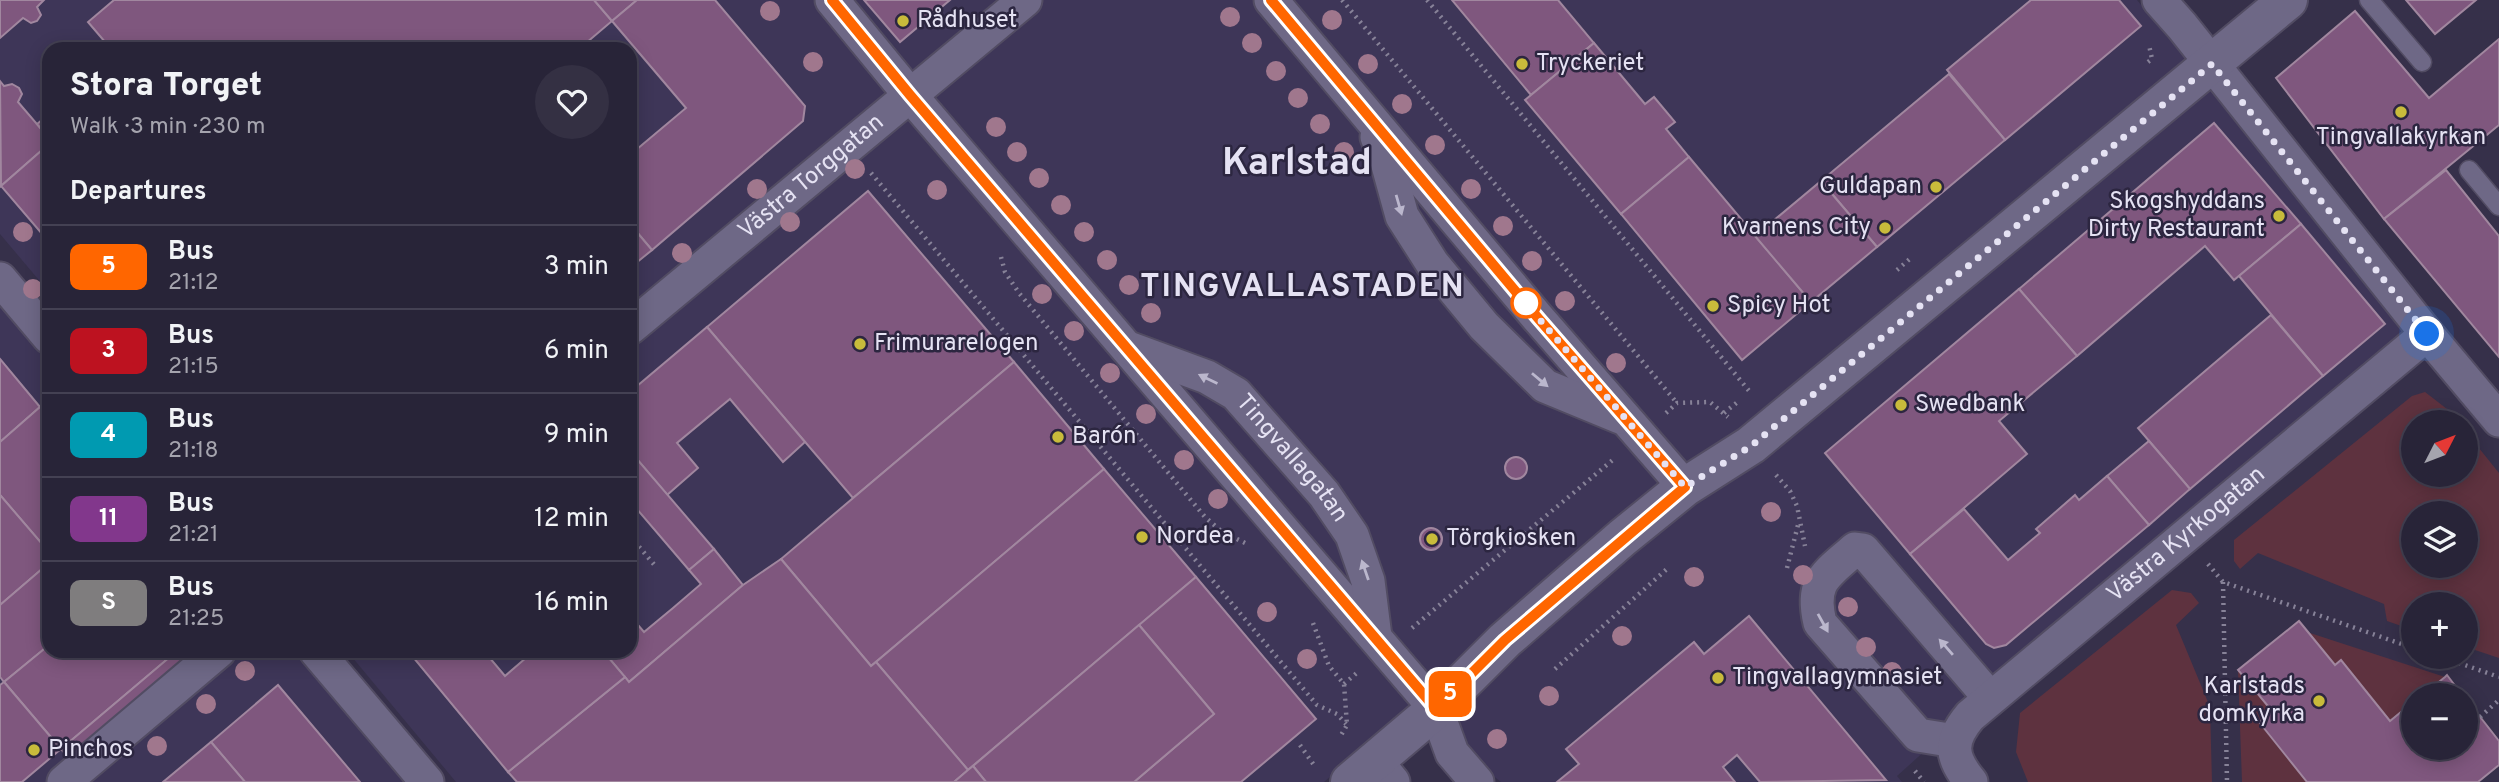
<!DOCTYPE html>
<meta charset="utf-8">
<style>
:root{--surface:#282438;--page:#343043;--text:#f1f3f6;--muted:#a5a4ae;--line:#444153}
body{margin:0;font-family:Overpass,sans-serif;background:var(--page);color:var(--text);height:100vh;display:flex;flex-direction:column;font-size:26px;white-space:nowrap}
*{box-sizing:border-box;margin:0}
p{font-size:23px;color:var(--muted)}
.icon{flex:none;width:38px;height:38px;fill:none;stroke:currentColor;stroke-width:2;stroke-linecap:round;stroke-linejoin:round}
.map{position:relative;flex:1;overflow:hidden}
.drawer{position:absolute;left:42px;top:42px;width:595px;height:616px;display:flex;flex-direction:column;background:var(--surface);border-radius:21px;box-shadow:0 4px 18px #0003,0 0 0 2px var(--line)}
.drawer>*{flex:none}
.badge{padding:0 14px;border-radius:10px;font-size:24px;line-height:46px}
.needle{width:46px;rotate:48deg}
.buttons{position:absolute;left:2401px;top:410px;display:grid;gap:14px}
.buttons a{display:grid;place-items:center;width:77px;height:77px;border-radius:50%;background:var(--surface);box-shadow:0 4px 18px #0003,0 0 0 2px var(--line);font-size:35px}
.you{position:absolute;width:35px;height:35px;margin:-18px;border:5px solid #fff;border-radius:50%;background:#1a73e8;box-shadow:0 0 0 10px #1a73e833}
.map>.badge{position:absolute;translate:-50% -50%;box-shadow:0 0 0 4px #fff}
h2{padding:0 28px;font-size:26px;line-height:63px}
.round{display:grid;place-items:center;flex:none;width:74px;height:74px;border-radius:37px;background:var(--page)}
.head{display:flex;align-items:center;justify-content:space-between;height:119px;padding:0 28px}
h1{font-size:33px;font-weight:800;line-height:52px}
ul{padding:0;list-style:none}
li{display:flex;align-items:center;gap:21px;height:84px;padding:0 28px;border-top:2px solid var(--line)}
li div{flex:1}
li b{display:block;font-size:26px}
li em{font-style:normal}
li .badge{min-width:77px;font-weight:700;text-align:center}
.map>svg:first-child{display:block}
.built{fill:#3e3658}
.green{fill:#5e323f;fill-rule:evenodd}
.building{fill:#7f577e;stroke:#a1879f;stroke-width:2}
.lines{fill:none;stroke-linecap:round;stroke-linejoin:round}
.lane-casing{stroke:#524c63;stroke-width:21}
.street-casing{stroke:#524c63;stroke-width:37}
.secondary-casing{stroke:#524c63;stroke-width:42}
.path{stroke:#878298;stroke-width:4.5;stroke-dasharray:2 5;stroke-linecap:butt}
.lane{stroke:#6e6886;stroke-width:18}
.street{stroke:#6e6886;stroke-width:33}
.secondary{stroke:#6e6886;stroke-width:38}
.tree{fill:#a0778d}
.oneway{fill:#bbb7cd}
.line-casing{stroke:#fff;stroke-width:16}
.line{stroke:#f60;stroke-width:10}
.walk{stroke:#e5e2f3;stroke-width:7;stroke-dasharray:0 12.6}
.poi-dot{fill:#c8bb3b;stroke:#2c2640;stroke-width:2.5}
.stop-dot{fill:#fff;stroke:#f60;stroke-width:3.5}
.labels{text-anchor:middle;dominant-baseline:central;stroke-width:5;stroke-linejoin:round;paint-order:stroke}
.poi-label{font-size:24px;fill:#e5e2f3;stroke:#2c2640;text-anchor:start}
.street-label{font-size:24px;fill:#e5e2f3;stroke:#2c2640}
.district-label{font-size:32px;font-weight:bold;letter-spacing:2px;fill:#e5e2f3;stroke:#2c2640}
.town-label{font-size:38px;font-weight:bold;fill:#e5e2f3;stroke:#2c2640}
</style>
<div class="map">
<svg width="2499" height="782" viewBox="0 0 2499 782">
<rect width="100%" height="100%" fill="#36304a"/>
<g class="built">
<polygon points="0,0 2137,0 2417,336 2007,677 1897,776 1902,782 1501,782 1409,709 1324,782 456,782 347,651 630,651 630,49 49,49 49,292 0,234"/>
<polygon points="0,294 49,351 49,651 309,651 418,782 0,782"/>
</g>
<g class="green">
<path d="M2425 392 2447 409 2457 422H2413V474H2466V432L2499 473V658L2466 647V604H2413V630L2387 621 2384 604 2258 553 2240 569 2234 561V540L2412 396ZM2413 513H2466V565H2413Z"/>
<polygon points="2172,590 2191,593 2199,603 2176,625 2210,707 2212,782 2028,782 2016,752 2020,713"/>
<polygon points="2307,632 2445,677 2423,695 2413,695 2413,702 2390,721 2341,660 2335,665"/>
<polygon points="2238,670 2272,711 2259,723 2307,782 2242,782"/>
</g>
<g class="building">
<polygon points="0,0 44,0 37,7 41,15 37,21 31,23 23,18 0,38"/>
<polygon points="114,0 594,0 612,21 579,49 111,49 88,22"/>
<polygon points="594,0 637,0 612,21"/>
<polygon points="637,0 715,0 805,106 803,121 652,250 630,224 630,155 686,108 612,21"/>
<polygon points="864,0 950,0 900,42"/>
<polygon points="1452,0 1558,0 1594,43 1531,95"/>
<polygon points="2031,0 2119,0 2141,26 2005,140 1947,70"/>
<polygon points="2406,0 2476,0 2435,34"/>
<polygon points="2355,11 2429,98 2499,39 2499,125 2384,219 2276,78"/>
<polygon points="1594,43 1645,104 1654,97 1675,122 1666,129 1689,157 1621,214 1525,100"/>
<polygon points="1949,74 2005,140 1877,247 1821,181"/>
<polygon points="0,81 4,86 12,84 19,88 22,94 18,102 49,138 49,144 1,186"/>
<polygon points="49,114 49,138 37,124"/>
<polygon points="2214,123 2301,224 2234,280 2205,246 2077,356 2019,289"/>
<polygon points="49,144 49,242 1,186"/>
<polygon points="1689,157 1811,302 1742,360 1621,214"/>
<polygon points="2446,170 2499,236 2499,357 2384,219"/>
<polygon points="1821,181 1877,247 1811,302 1755,236"/>
<polygon points="868,191 1014,362 853,498 707,327"/>
<polygon points="630,224 652,250 630,268"/>
<polygon points="2301,224 2385,324 2323,376 2239,276"/>
<polygon points="2019,289 2077,356 1999,421 2027,454 1910,554 1825,453"/>
<polygon points="2271,315 2323,376 2190,489 2138,428"/>
<polygon points="707,327 805,442 783,462 730,399 677,443 698,468 667,495 630,451 630,392"/>
<polygon points="0,359 40,407 0,442"/>
<polygon points="1014,362 1104,469 871,666 781,559"/>
<polygon points="40,407 49,418 49,552 0,495 0,442"/>
<polygon points="2149,441 2190,489 2149,525 2107,476"/>
<polygon points="630,451 714,549 689,570 630,501"/>
<circle cx="1516" cy="468" r="11"/>
<polygon points="1104,469 1196,577 968,770 876,662"/>
<polygon points="2107,476 2149,525 2006,645 1994,648 1986,644 1910,554 1964,509 2008,560 2040,533 2036,529 2075,495 2079,500"/>
<polygon points="0,495 49,552 49,563 0,605"/>
<circle cx="1431" cy="539" r="11"/>
<polygon points="714,549 743,585 629,682 603,651 630,651 630,620 632,618 644,632 673,608 701,584 689,570"/>
<polygon points="781,559 871,666 876,662 968,770 954,782 517,782 508,772 625,677 629,682 743,585"/>
<polygon points="49,563 49,645 4,682 0,677 0,605"/>
<polygon points="1196,577 1316,719 1241,782 1134,782 1214,714 1139,625"/>
<polygon points="1749,616 1886,780 1760,782 1737,755 1723,767 1735,782 1557,782 1579,764 1566,749 1694,642 1704,654"/>
<polygon points="2299,621 2335,665 2341,660 2390,721 2413,702 2413,747 2466,747 2466,699 2499,741 2499,765 2478,782 2307,782 2259,722 2272,711 2238,670"/>
<polygon points="1139,625 1214,714 1134,782 986,782 973,766"/>
<polygon points="49,645 49,651 177,651 61,749 4,682"/>
<polygon points="177,651 196,651 70,759 61,749"/>
<polygon points="408,651 484,651 505,676 534,651 603,651 625,677 508,772"/>
<polygon points="2447,675 2462,695 2423,695 2445,677"/>
<polygon points="4,682 61,749 22,782 0,782 0,685"/>
<polygon points="278,685 360,782 245,782 211,742"/>
<polygon points="211,742 245,782 163,782"/>
<polygon points="973,766 986,782 954,782 968,770"/>
</g>
<g class="lines">
<defs>
<g id="lane">
<polyline points="2369,0 2422,62"/>
<polyline points="2469,170 2499,206"/>
</g>
<g id="street">
<polyline points="832,0 910,95 1436,709 1452,753 1477,782"/>
<polyline points="1271,0 1538,318 1685,487"/>
<polyline points="2159,0 2182,26 2427,334 2499,420"/>
<polyline points="1377,137 1386,158 1402,216 1432,263 1484,326 1545,386 1620,417"/>
<polyline points="0,279 49,337"/>
<path id="s1" d="M630 328 1025 0"/>
<path id="s2" d="M1131 349 1207 377 1236 394 1324 494 1352 535 1368 581 1375 637"/>
<polyline points="316,651 427,782"/>
<path d="M1955 741 1918 735 1820 623C1810 581 1826 575 1855 549L1863 550 1990 698"/>
<polyline points="1376,761 1393,782"/>
<polyline points="64,782 219,651"/>
<path id="s3" d="M1971 782C1950 757 1949 741 1970 716L2427 334"/>
</g>
<polyline id="secondary" points="1350,782 1436,709 1505,640 1622,538 1685,487 1751,445 2288,0"/>
</defs>
<use href="#lane" class="lane-casing"/>
<use href="#street" class="street-casing"/>
<use href="#secondary" class="secondary-casing"/>
<g class="path">
<polyline points="1342,0 1677,403"/>
<polyline points="1427,0 1750,392"/>
<polyline points="2148,62 2152,59 2149,45"/>
<polyline points="871,173 1317,705 1337,714 1346,724"/>
<polyline points="1001,257 1005,272 1019,293 1205,517 1221,531 1245,543"/>
<polyline points="1897,270 1912,257"/>
<polyline points="1666,413 1677,403 1710,402 1728,417"/>
<polyline points="1724,413 1740,400"/>
<polyline points="1776,475 1790,491 1797,506 1805,546"/>
<polyline points="630,536 657,568"/>
<polyline points="2208,564 2223,582 2413,648"/>
<polyline points="1787,568 1798,525"/>
<polyline points="2223,582 2227,782"/>
<polyline points="1313,623 1329,666 1344,684 1347,725 1340,737"/>
<polyline points="1412,628 1615,458"/>
<polyline points="2439,656 2499,677"/>
<polyline points="1555,669 1668,568"/>
<polyline points="1344,684 1359,671"/>
<polyline points="2480,717 2499,700"/>
<polyline points="1300,745 1316,768"/>
<polyline points="1915,771 1924,782"/>
</g>
<use href="#lane" class="lane"/>
<use href="#street" class="street"/>
<use href="#secondary" class="secondary"/>
</g>
<g class="tree">
<circle cx="770" cy="11" r="10"/>
<circle cx="1230" cy="17" r="10"/>
<circle cx="1332" cy="20" r="10"/>
<circle cx="1252" cy="43" r="10"/>
<circle cx="813" cy="62" r="10"/>
<circle cx="1368" cy="64" r="10"/>
<circle cx="1276" cy="71" r="10"/>
<circle cx="1298" cy="98" r="10"/>
<circle cx="1402" cy="104" r="10"/>
<circle cx="1320" cy="124" r="10"/>
<circle cx="996" cy="127" r="10"/>
<circle cx="1435" cy="145" r="10"/>
<circle cx="1017" cy="152" r="10"/>
<circle cx="1344" cy="152" r="10"/>
<circle cx="855" cy="169" r="10"/>
<circle cx="1039" cy="178" r="10"/>
<circle cx="757" cy="189" r="10"/>
<circle cx="1471" cy="189" r="10"/>
<circle cx="937" cy="190" r="10"/>
<circle cx="1061" cy="205" r="10"/>
<circle cx="790" cy="222" r="10"/>
<circle cx="1503" cy="226" r="10"/>
<circle cx="23" cy="232" r="10"/>
<circle cx="1084" cy="232" r="10"/>
<circle cx="682" cy="253" r="10"/>
<circle cx="1107" cy="260" r="10"/>
<circle cx="1532" cy="261" r="10"/>
<circle cx="1129" cy="285" r="10"/>
<circle cx="33" cy="289" r="10"/>
<circle cx="1042" cy="294" r="10"/>
<circle cx="1565" cy="301" r="10"/>
<circle cx="1151" cy="313" r="10"/>
<circle cx="1074" cy="331" r="10"/>
<circle cx="1616" cy="363" r="10"/>
<circle cx="1110" cy="373" r="10"/>
<circle cx="1146" cy="414" r="10"/>
<circle cx="1184" cy="460" r="10"/>
<circle cx="1218" cy="499" r="10"/>
<circle cx="1771" cy="512" r="10"/>
<circle cx="1803" cy="575" r="10"/>
<circle cx="1694" cy="577" r="10"/>
<circle cx="1848" cy="607" r="10"/>
<circle cx="1267" cy="612" r="10"/>
<circle cx="1622" cy="636" r="10"/>
<circle cx="1866" cy="647" r="10"/>
<circle cx="1307" cy="659" r="10"/>
<circle cx="245" cy="671" r="10"/>
<circle cx="1892" cy="672" r="10"/>
<circle cx="1549" cy="696" r="10"/>
<circle cx="206" cy="704" r="10"/>
<circle cx="1497" cy="739" r="10"/>
<circle cx="157" cy="746" r="10"/>
</g>
<defs><path id="oneway-solid" d="M-6-.8H1V-3.2L6.5 0L1 3.2V.8H-6Z" transform="scale(1.75)"/></defs>
<g class="oneway">
<use href="#oneway-solid" transform="translate(1399 205) rotate(74)"/>
<use href="#oneway-solid" transform="translate(1208 379) rotate(-154)"/>
<use href="#oneway-solid" transform="translate(1540 380) rotate(40)"/>
<use href="#oneway-solid" transform="translate(1365 570) rotate(-109)"/>
<use href="#oneway-solid" transform="translate(1823 623) rotate(61)"/>
<use href="#oneway-solid" transform="translate(1946 647) rotate(-131)"/>
</g>
<g class="lines">
<defs>
<polyline id="line" points="832,0 910,95 1436,709 1505,640 1685,487 1538,318 1271,0"/>
</defs>
<use href="#line" class="line-casing"/>
<use href="#line" class="line"/>
<polyline class="walk" points="1526,303 1521,298 1685,487 1751,446 2212,64 2427,334"/>
</g>
<g class="poi-dot">
<circle cx="903" cy="21" r="7"/>
<circle cx="1522" cy="64" r="7"/>
<circle cx="2401" cy="112" r="7"/>
<circle cx="1936" cy="187" r="7"/>
<circle cx="2279" cy="216" r="7"/>
<circle cx="1885" cy="228" r="7"/>
<circle cx="1713" cy="306" r="7"/>
<circle cx="860" cy="344" r="7"/>
<circle cx="1901" cy="405" r="7"/>
<circle cx="1058" cy="437" r="7"/>
<circle cx="1142" cy="537" r="7"/>
<circle cx="1432" cy="539" r="7"/>
<circle cx="1718" cy="678" r="7"/>
<circle cx="2319" cy="701" r="7"/>
<circle cx="34" cy="750" r="7"/>
</g>
<circle class="stop-dot" cx="1526" cy="303" r="14"/>
<g class="labels">
<g class="poi-label">
<text x="917" y="21">Rådhuset</text>
<text x="1536" y="64">Tryckeriet</text>
<text x="2401" y="138" text-anchor="middle">Tingvallakyrkan</text>
<text x="1922" y="187" text-anchor="end">Guldapan</text>
<text x="2265" y="202" text-anchor="end">Skogshyddans<tspan x="2265" dy="28">Dirty Restaurant</tspan></text>
<text x="1871" y="228" text-anchor="end">Kvarnens City</text>
<text x="1727" y="306">Spicy Hot</text>
<text x="874" y="344">Frimurarelogen</text>
<text x="1915" y="405">Swedbank</text>
<text x="1072" y="437">Barón</text>
<text x="1156" y="537">Nordea</text>
<text x="1446" y="539">Törgkiosken</text>
<text x="1732" y="678">Tingvallagymnasiet</text>
<text x="2305" y="687" text-anchor="end">Karlstads<tspan x="2305" dy="28">domkyrka</tspan></text>
<text x="48" y="750">Pinchos</text>
</g>
<g class="street-label">
<text stroke="none"><textPath href="#s1" startOffset="236">Västra Torggatan</textPath></text>
<text stroke="none"><textPath href="#s2" startOffset="200">Tingvallagatan</textPath></text>
<text stroke="none"><textPath href="#s3" startOffset="357">Västra Kyrkogatan</textPath></text>
</g>
<g class="district-label">
<text x="1303" y="288">TINGVALLASTADEN</text>
</g>
<g class="town-label">
<text x="1297" y="164">Karlstad</text>
</g>
</g>
</svg>
<div class="buttons">
<a><svg class="needle" viewBox="-14 -14 28 28"><path d="M0-13l5 13h-10z" fill="#e53935"/><path d="M0 13l5-13h-10z" fill="#a5a4ae"/></svg></a>
<a><svg class="icon" aria-label="layers" viewBox="0 0 24 24"><path d="M12 4l9 5-9 5-9-5zM3 14l9 5 9-5"/></svg></a>
<a>+</a>
<a>−</a>
</div>
<div class="you" style="left:2427px;top:334px"></div>
<b class="badge" style="left:1450px;top:694px;background:#f60;color:#fff">5</b>
<section class="drawer">
<div class="head"><div><h1>Stora Torget</h1><p>Walk · 3 min · 230 m</p></div><a class="round"><svg class="icon" aria-label="heart" viewBox="0 0 24 24"><path d="M12 20l-8-8c-3-5 5-10 8-4 3-6 11-1 8 4z"/></svg></a></div>
<h2>Departures</h2>
<ul>
<li><span class="badge" style="background:#f60;color:#fff">5</span><div><b>Bus</b><p>21:12</p></div><em>3 min</em></li>
<li><span class="badge" style="background:#bd1220;color:#fff">3</span><div><b>Bus</b><p>21:15</p></div><em>6 min</em></li>
<li><span class="badge" style="background:#009ab1;color:#fff">4</span><div><b>Bus</b><p>21:18</p></div><em>9 min</em></li>
<li><span class="badge" style="background:#82378c;color:#fff">11</span><div><b>Bus</b><p>21:21</p></div><em>12 min</em></li>
<li><span class="badge" style="background:#7f7d7e;color:#fff">S</span><div><b>Bus</b><p>21:25</p></div><em>16 min</em></li>
</ul>
</section>
</div>
